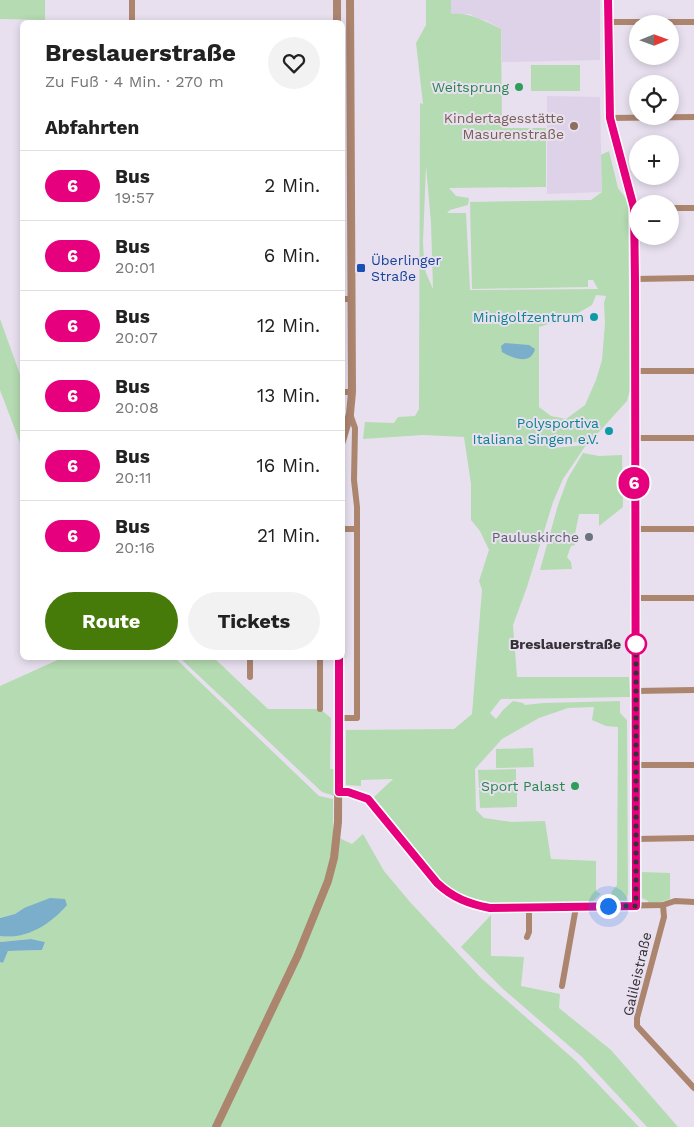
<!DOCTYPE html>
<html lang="de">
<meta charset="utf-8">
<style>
:root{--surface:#fff;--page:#f2f2f2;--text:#222;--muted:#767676;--line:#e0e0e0;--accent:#467a09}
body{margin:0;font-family:"Work Sans",sans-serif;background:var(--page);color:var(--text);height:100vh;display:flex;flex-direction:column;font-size:19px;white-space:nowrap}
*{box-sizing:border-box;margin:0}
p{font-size:16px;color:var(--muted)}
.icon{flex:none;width:28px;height:28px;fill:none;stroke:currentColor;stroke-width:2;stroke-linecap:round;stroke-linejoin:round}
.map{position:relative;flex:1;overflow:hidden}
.sheet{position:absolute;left:20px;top:20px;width:325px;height:640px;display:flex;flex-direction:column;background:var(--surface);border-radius:8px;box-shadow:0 2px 8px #0003}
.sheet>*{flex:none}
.badge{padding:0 10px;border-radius:16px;font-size:18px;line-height:32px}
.needle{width:32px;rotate:89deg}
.tools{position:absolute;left:629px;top:15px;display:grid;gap:10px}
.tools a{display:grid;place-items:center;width:50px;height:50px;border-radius:50%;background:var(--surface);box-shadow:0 2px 8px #0003;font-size:25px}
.you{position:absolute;width:25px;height:25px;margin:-12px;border:4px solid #fff;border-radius:50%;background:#1a73e8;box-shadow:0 0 0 8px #1a73e833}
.map>.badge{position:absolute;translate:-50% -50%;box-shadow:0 0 0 2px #fff}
h2{padding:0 25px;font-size:19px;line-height:45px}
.round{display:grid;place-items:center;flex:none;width:52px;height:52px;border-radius:26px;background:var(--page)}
.overview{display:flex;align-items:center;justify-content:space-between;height:85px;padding:0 25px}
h1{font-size:24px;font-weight:700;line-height:38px}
.action{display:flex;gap:10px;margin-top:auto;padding:10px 25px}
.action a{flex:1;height:58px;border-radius:30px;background:var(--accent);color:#fff;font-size:20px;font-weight:700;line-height:58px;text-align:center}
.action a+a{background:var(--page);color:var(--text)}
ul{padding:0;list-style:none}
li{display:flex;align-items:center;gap:15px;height:70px;padding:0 25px;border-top:1px solid var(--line)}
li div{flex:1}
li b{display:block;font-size:19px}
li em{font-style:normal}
li .badge{min-width:55px;font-weight:700;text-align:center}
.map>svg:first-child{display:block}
.built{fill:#ded2e8}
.green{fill:#b5dbb2;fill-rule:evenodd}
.water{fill:#7aaecb}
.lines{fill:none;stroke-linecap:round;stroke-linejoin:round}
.minor{stroke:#ac856f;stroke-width:6}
.tertiary{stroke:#ac856f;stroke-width:8}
.line-casing{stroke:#fff;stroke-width:11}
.line{stroke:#e6007e;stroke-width:8}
.walk{stroke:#343137;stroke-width:5;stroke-dasharray:0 9}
.leisure-dot{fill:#2e9e5b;stroke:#e8e0ef;stroke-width:2}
.education-dot{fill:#8d6e63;stroke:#e8e0ef;stroke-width:2}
.transit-dot{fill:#1a4fb4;stroke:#e8e0ef;stroke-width:2}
.culture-dot{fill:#0f9aa8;stroke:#e8e0ef;stroke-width:2}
.worship-dot{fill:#6b7280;stroke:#e8e0ef;stroke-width:2}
.stop-dot{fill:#fff;stroke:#e6007e;stroke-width:2.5}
.labels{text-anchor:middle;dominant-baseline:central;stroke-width:4;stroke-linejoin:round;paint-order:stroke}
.leisure-label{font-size:14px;fill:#27864d;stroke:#e8e0ef;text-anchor:end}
.education-label{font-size:14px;fill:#785e54;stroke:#e8e0ef;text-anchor:end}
.transit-label{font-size:14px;fill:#164399;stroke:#e8e0ef;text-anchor:start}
.culture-label{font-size:14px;fill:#0d838f;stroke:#e8e0ef;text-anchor:end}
.worship-label{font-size:14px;fill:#5b616d;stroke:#e8e0ef;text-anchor:end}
.stop-label{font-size:14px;font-weight:bold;fill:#343137;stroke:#e8e0ef;text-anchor:end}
.street-label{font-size:14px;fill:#343137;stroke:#e8e0ef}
</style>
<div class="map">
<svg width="694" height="1127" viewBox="0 0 694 1127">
<rect width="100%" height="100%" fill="#e8e0ef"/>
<g class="built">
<polygon points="451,0 600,0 600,60 502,62 501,29 485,20 477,19 470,14 451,14"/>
<polygon points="547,96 600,97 602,192 547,194"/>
</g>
<g class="green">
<polygon points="0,0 45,0 45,20 0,19"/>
<path d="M426 0H451V14C470 12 484 21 501 29L502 128H546V187L449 188 456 196 469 198 468 205 450 210 447 213H466L470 290 598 289 593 280H588V287L472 289 470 202 591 200 602 192 601 155 609 151 618 188 628 201 630 390 627 401 589 443C574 440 561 445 547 445L552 448 586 445 563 479 553 502 527 587 513 625 517 677H629L630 697 501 699 490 713 496 719 503 710 513 701 523 703 525 705 544 703 620 701V713L627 720 628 894 626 901H616L610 899 612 891 617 885 618 727 606 726 592 720 594 707 568 708 539 718 502 739 475 769 476 810 484 818 511 822 545 821 551 859 596 861V891L601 894 593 901 498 904C475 903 458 897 442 881L374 797 393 779 361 780V786L346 785V730L454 729 472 714 482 590 479 581 489 550 480 531 471 520V484L464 437 423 435 363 439 365 422 394 423 398 417 415 416 419 409 420 103 423 104 416 43 426 25ZM426 166 431 223 433 289 426 273 424 261 423 242ZM596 295 606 296 604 303 605 323 602 360 596 380 585 405 566 419 551 416 539 407V327L571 317 592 305Z"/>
<rect x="531" y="65" width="49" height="26"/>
<polygon points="0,319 22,380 22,448 0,390"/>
<polygon points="583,453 599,456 622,455 623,507 599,526 599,514 579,514 575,534 575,545 571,546 567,557 571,562 572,569 540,570 558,505 568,478"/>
<path d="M62 658H175L319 796 333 799V835L352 844 363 834 384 871 410 902 481 978 576 1061 639 1127H0V962L3 963 8 951 42 950 45 942 31 939 0 942V936C25 940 44 924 63 910L24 908 15 914 0 918V686Z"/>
<polygon points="180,658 214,658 268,709 320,709 331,718 330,769 336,769 335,796 322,792"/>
<polygon points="533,748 534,767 496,768 496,749"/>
<polygon points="516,769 516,787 479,788 478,770"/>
<polygon points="517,788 517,807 480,808 479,789"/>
<polygon points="642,872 670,873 670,899 658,903 648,903 648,901 642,898"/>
<polygon points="491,915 491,956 524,957 521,986 560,994 559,1008 611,1050 678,1127 647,1127 582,1057 503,989 461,947"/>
</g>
<g class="water">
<path d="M505 343 529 345 535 349C531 365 513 359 502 352L501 346Z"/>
<path d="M50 898 65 899 67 905C51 924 26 940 0 936V918L15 914 24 908Z"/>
<polygon points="31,939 45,942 42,950 8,951 3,963 0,962 0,942"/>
</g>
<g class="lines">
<g class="minor">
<polyline points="132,0 132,22"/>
<polyline points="608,0 610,118 633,208 635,279 636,906"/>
<polyline points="608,22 694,22"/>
<polyline points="610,118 694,117"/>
<polyline points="670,208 694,208"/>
<polyline points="635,279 694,278"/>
<polyline points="342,299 352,299"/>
<polyline points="635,371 694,371"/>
<polyline points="342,392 352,392"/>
<polyline points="634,438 694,438"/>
<polyline points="342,529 357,529"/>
<polyline points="635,529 694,529"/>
<polyline points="635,598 694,598"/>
<polyline points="250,658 250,677"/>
<polyline points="320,658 320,709"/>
<polyline points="636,691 694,690"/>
<polyline points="339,718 357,718 357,507 354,480 355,428 350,414"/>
<polyline points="636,765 694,765"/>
<polyline points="339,792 348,792 369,799 437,883 448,893 460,900 471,905 490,908 663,905 675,901 694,902"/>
<polyline points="636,839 694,838"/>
<polyline points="663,905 664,917 637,1018 637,1026 694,1088"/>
<polyline points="527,937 529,932 529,908"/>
<polyline points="562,986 576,907"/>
</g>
<g class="tertiary">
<polyline points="337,0 337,22"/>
<polyline points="342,441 350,414 352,392 350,0"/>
<polyline points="216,1127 298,955 328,881 334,858 338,822 339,658"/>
</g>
</g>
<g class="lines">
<defs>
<path id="line" d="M339 658V792H348L368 799 437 883C453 898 469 904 490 908L636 906 635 279 634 208 610 118 608 0"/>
</defs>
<use href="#line" class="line-casing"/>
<use href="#line" class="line"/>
<polyline class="walk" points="608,906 636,906 636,644"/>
</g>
<g class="leisure-dot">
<circle cx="519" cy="87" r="5"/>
<circle cx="575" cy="786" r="5"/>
</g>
<circle class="education-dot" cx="574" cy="126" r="5"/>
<rect class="transit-dot" x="356" y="263" width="10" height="10" rx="2.5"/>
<g class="culture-dot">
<circle cx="594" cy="317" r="5"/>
<circle cx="609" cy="431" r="5"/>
</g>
<circle class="worship-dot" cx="589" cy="537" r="5"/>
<circle class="stop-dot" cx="636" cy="644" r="10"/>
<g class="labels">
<g class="leisure-label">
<text x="509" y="87">Weitsprung</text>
<text x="565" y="786">Sport Palast</text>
</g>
<g class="education-label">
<text x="564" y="118">Kindertagesstätte<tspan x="564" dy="16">Masurenstraße</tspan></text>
</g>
<g class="transit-label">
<text x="371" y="260">Überlinger<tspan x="371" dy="16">Straße</tspan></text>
</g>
<g class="culture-label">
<text x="584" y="317">Minigolfzentrum</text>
<text x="599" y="423">Polysportiva<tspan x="599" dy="16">Italiana Singen e.V.</tspan></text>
</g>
<g class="worship-label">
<text x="579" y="537">Pauluskirche</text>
</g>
<g class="stop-label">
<text x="621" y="644">Breslauerstraße</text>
</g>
<g class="street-label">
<text transform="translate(637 974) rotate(-77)">Galileistraße</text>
</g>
</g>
</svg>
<div class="tools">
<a><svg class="needle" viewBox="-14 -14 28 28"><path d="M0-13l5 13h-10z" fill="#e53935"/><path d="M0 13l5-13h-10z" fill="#767676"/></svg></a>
<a><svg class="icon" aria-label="locate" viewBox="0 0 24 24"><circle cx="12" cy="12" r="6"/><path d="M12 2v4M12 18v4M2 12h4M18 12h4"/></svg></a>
<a>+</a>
<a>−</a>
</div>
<div class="you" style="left:608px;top:906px"></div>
<b class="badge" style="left:634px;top:483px;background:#e6007e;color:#fff">6</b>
<section class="sheet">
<div class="overview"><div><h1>Breslauerstraße</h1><p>Zu Fuß · 4 Min. · 270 m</p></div><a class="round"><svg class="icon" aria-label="heart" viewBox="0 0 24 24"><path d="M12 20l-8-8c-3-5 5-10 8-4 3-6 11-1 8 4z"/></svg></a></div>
<h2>Abfahrten</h2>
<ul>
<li><span class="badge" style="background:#e6007e;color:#fff">6</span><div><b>Bus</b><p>19:57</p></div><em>2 Min.</em></li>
<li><span class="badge" style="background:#e6007e;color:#fff">6</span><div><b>Bus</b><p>20:01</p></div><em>6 Min.</em></li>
<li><span class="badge" style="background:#e6007e;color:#fff">6</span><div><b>Bus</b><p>20:07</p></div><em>12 Min.</em></li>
<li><span class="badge" style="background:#e6007e;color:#fff">6</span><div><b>Bus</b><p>20:08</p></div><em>13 Min.</em></li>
<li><span class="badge" style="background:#e6007e;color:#fff">6</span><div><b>Bus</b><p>20:11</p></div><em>16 Min.</em></li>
<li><span class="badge" style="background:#e6007e;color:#fff">6</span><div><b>Bus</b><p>20:16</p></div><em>21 Min.</em></li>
</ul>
<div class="action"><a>Route</a><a>Tickets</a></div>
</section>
</div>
